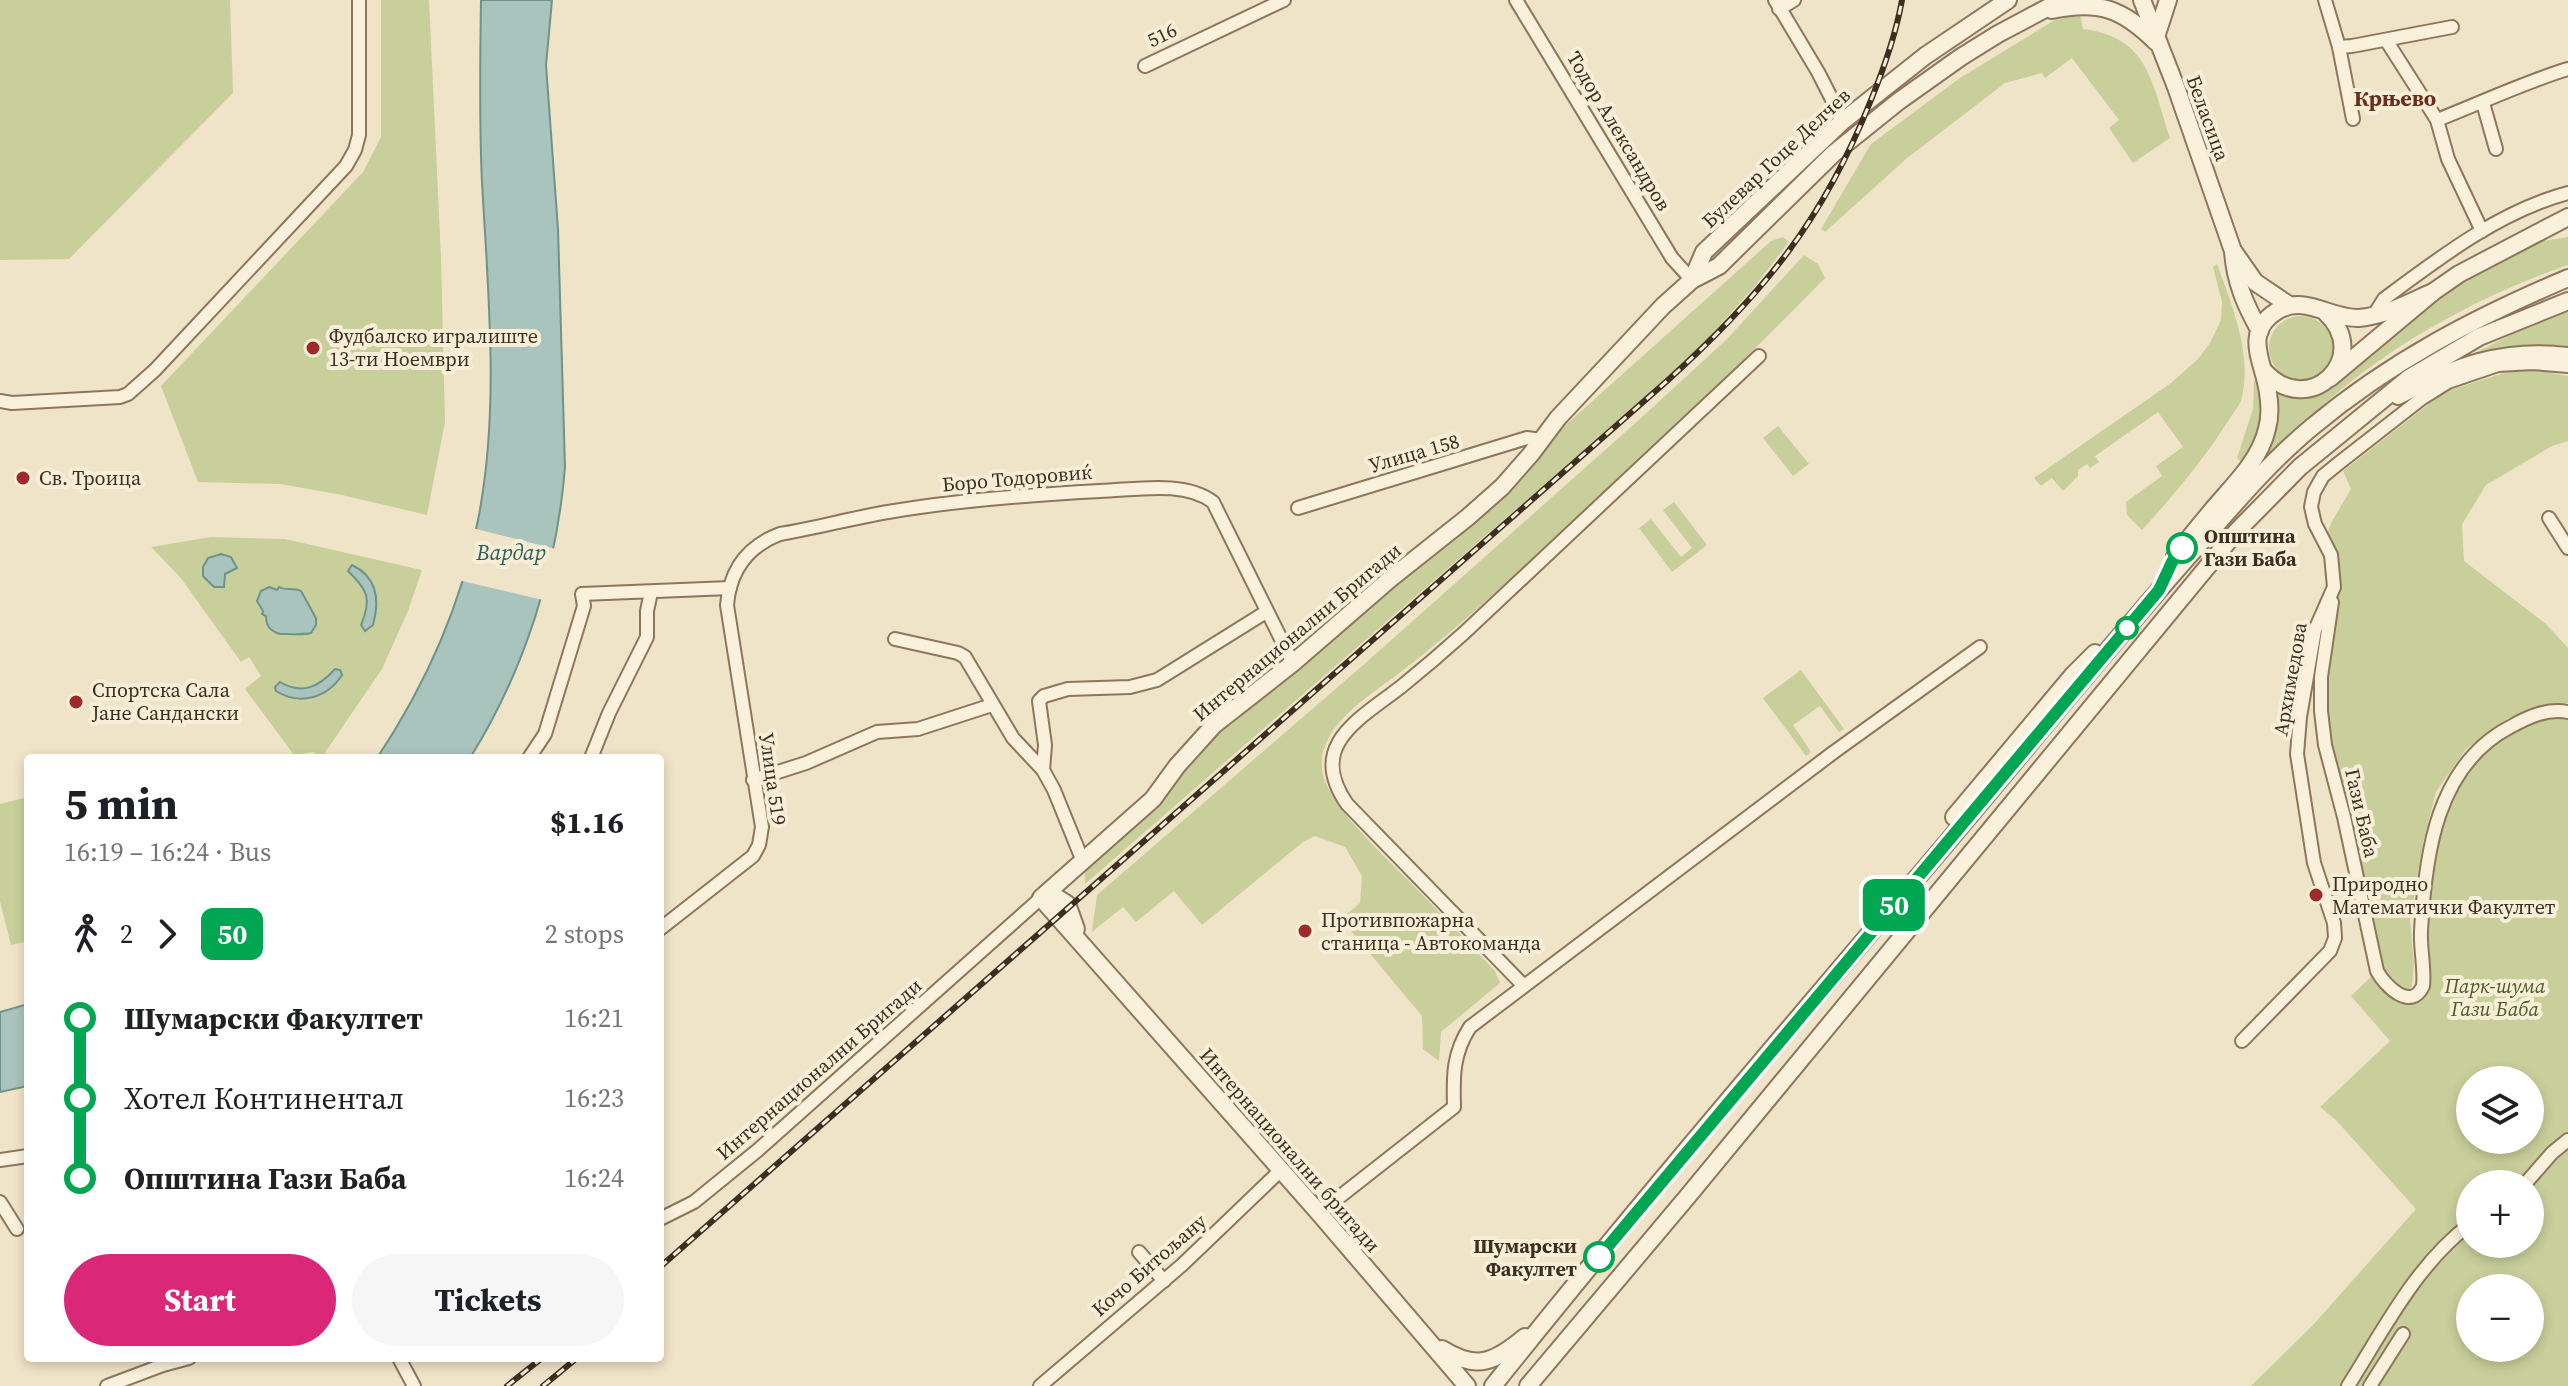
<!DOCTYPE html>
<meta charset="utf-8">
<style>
:root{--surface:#fff;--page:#f6f6f6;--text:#202124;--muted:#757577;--accent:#db2777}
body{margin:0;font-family:"Source Serif 4",serif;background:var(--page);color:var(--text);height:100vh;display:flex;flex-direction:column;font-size:30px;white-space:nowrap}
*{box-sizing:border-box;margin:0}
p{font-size:26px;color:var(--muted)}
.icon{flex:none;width:44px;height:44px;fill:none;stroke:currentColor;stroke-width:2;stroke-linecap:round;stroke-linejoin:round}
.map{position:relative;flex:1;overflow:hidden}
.side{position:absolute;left:24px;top:754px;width:640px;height:608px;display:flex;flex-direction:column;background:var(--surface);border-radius:8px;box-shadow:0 4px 12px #0003}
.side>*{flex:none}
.badge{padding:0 16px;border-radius:12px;font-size:28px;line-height:52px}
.tools{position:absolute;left:2456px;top:1066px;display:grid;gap:16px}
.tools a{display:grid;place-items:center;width:88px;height:88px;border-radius:50%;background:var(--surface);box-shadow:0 4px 12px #0003;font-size:40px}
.map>.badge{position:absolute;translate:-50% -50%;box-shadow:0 0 0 4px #fff}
.legs{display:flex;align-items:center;gap:12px;height:88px;padding:0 40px;font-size:26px}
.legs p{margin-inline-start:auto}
.summary{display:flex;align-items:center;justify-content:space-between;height:136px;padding:0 40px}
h1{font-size:44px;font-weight:700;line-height:60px}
.action{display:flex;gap:16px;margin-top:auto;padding:16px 40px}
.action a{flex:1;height:92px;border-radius:48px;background:var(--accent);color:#fff;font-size:32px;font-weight:700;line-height:92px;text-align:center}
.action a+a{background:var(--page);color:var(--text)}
ul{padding:0 40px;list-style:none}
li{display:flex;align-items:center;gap:28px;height:80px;font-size:30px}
li i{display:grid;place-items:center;width:12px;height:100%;margin:0 10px;background:currentColor}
li i::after{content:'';width:20px;height:20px;margin:-10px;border:6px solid;border-radius:50%;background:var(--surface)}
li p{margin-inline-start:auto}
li:first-child i{background:linear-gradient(#0000 50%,currentColor 0)}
li:last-child i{background:linear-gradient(currentColor 50%,#0000 0)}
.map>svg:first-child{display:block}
.green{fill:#c9cf9b;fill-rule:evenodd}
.water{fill:#a9c4bc;stroke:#6f938a;stroke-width:2}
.pier{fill:#f0e4c8}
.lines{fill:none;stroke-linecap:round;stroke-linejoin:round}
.minor-casing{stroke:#8d765c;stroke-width:16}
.tertiary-casing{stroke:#8d765c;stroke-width:20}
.minor{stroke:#faf1dc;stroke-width:12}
.tertiary{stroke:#faf1dc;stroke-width:16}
.rail-casing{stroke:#3d2e20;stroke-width:6}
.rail{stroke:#f7eed8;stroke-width:3;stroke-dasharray:9;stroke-linecap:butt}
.line-1-casing{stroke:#fff;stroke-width:18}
.line-1{stroke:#00a651;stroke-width:12}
.poi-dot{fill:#9e2a2b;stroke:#f7eed8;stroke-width:3}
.stop-1-dot{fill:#fff;stroke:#00a651;stroke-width:4}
.labels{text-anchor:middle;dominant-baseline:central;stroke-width:8;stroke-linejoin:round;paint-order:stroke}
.street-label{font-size:20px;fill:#3d2e20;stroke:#f7eed8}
.poi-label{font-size:20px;fill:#3d2e20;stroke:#f7eed8;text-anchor:start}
.stop-label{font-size:20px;font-weight:bold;fill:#3d2e20;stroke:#f7eed8;text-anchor:start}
.park-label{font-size:20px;font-style:italic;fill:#4d5a26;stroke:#f7eed8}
.neighbourhood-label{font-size:22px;font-weight:bold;fill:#6b2e1e;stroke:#f7eed8}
.water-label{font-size:22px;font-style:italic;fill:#2f5d5a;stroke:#f7eed8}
</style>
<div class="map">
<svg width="2568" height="1386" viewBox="0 0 2568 1386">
<rect width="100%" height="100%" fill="#f0e4c8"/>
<g class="green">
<polygon points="0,0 230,0 233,93 69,259 0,260"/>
<polygon points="381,0 429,0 441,257 445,422 427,515 342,495 280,484 198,482 161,386 363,172 381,137"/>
<path d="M2080 14 2083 29C2149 37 2152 83 2170 138L2133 163 2109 128 2119 120 2072 58 2045 78 2042 73 2005 83 1906 159 1825 232 1821 229 1871 144 1960 78 2053 21Z"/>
<polygon points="1783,237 1789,242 1755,286 1692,356 1085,884 1084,861 1207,741 1540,448 1771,241"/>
<path d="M2568 237V265C2489 292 2408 335 2343 388 2315 411 2289 437 2263 463L2261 462C2273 438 2278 419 2276 393L2300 398 2327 390 2368 350 2449 286 2530 243Z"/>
<path d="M1804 255 1818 264 1825 278C1740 365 1653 449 1563 531 1509 580 1456 630 1398 674 1368 697 1318 726 1322 769 1325 803 1387 858 1411 883 1439 912 1467 941 1495 971L1500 983 1441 1032 1439 1061 1423 1049 1422 1016 1341 919 1360 903 1362 876 1345 847 1315 836 1303 842 1202 925 1174 891 1136 922 1123 907 1092 932 1097 895 1362 666 1641 418 1727 339Z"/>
<path d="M2217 264C2232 305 2252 353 2242 397 2241 404 2234 412 2230 418 2205 458 2174 495 2142 530L2127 515 2126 502 2162 476 2156 466 2183 447 2158 412 2095 456 2099 462 2090 468 2087 464 2078 470V476L2063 491 2052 478 2041 486 2034 478 2171 383 2198 359 2210 343 2221 320 2222 302 2213 267Z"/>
<path d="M2568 311V351C2536 344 2506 347 2475 356V353L2522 329Z"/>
<circle cx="2301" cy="348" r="32"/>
<polygon points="2510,371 2540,371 2568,376 2568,441 2552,446 2486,485 2462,524 2464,561 2546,624 2568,648 2568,703 2508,718 2466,749 2436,792 2423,843 2410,921 2414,963 2412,986 2409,990 2402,991 2382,971 2328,734 2324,697 2332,625 2339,592 2337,567 2327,534 2331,523 2351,489 2343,471 2444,392"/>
<path d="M2257 379C2268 410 2262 437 2243 464L2237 458 2253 409 2254 381Z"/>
<polygon points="1778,426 1809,464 1793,476 1763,438"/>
<polygon points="1674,502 1707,545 1672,572 1639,528 1651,519 1681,557 1692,548 1663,510"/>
<polygon points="211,537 285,539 422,570 408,611 382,669 322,757 313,752 294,755 245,689 261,676 249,657 241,662 180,577 151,547"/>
<polygon points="1801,670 1844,729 1839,732 1820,706 1793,725 1811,752 1806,756 1763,698"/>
<path d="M2568 713V1386H2251L2313 1325 2416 1209 2335 1119 2320 1107 2390 1041 2351 996 2377 971 2397 994 2420 992V958L2438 814 2470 759 2524 720ZM2470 1080H2530V1140H2470ZM2470 1184H2530V1244H2470ZM2470 1288H2530V1348H2470Z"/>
<polygon points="28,797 28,941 11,945 0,901 0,804"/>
</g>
<g class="water">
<path d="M481 0H552L546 65 558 229 565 467C557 568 524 672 470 758H377C425 686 461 605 478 520 500 409 488 293 482 182 479 121 480 61 481 0Z"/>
<polygon points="221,554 231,557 237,568 225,574 224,587 214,587 203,576 203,567 208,558"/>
<path d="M352 565C377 577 380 600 373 625L365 631 361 625C372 599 368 590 348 571Z"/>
<path d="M269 587 277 590 279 587C286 591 293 587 301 591L316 618V625L311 633C306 635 287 634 280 634 270 631 266 626 266 616L262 614 263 611 257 601 261 591Z"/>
<path d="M335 669 340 670 342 675C327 698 300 706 276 691L275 687 280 682C302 695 319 687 335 669Z"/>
<polygon points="28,1004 28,1086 0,1092 0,1012"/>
</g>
<polygon class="pier" points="472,528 556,549 543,600 458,580"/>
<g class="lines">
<defs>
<g id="minor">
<polyline points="1516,0 1672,258 1692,280"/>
<polyline points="1775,0 1818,72 1843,121"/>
<polyline points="2325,0 2339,47 2353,119"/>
<polyline points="1779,9 1794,0"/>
<polyline points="2386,40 2437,120 2448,159 2482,231"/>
<polyline points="2339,47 2352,46 2452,27"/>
<polyline points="1145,66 1284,0"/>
<polyline points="2483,103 2496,149"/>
<path d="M2437 120C2481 103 2522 83 2568 69"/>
<path d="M2374 315 2384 299C2439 258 2500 211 2568 193"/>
<polyline points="0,401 12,403 120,397 128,394 155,370 346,166 355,150 359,135 359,0"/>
<polyline points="1298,508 1527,438 1541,440"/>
<polyline points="2549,518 2568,548"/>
<path d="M2332 602 2321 677V711L2325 745 2344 817 2377 971C2385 986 2411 1012 2423 986 2425 968 2420 949 2421 931 2425 855 2436 766 2510 727 2528 717 2547 708 2568 712"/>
<polyline points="895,639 958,653 965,657 1013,738 1043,770 1054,790 1082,859"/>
<polyline points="529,758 545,734 584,606 582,594 730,588"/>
<polyline points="591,758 609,713 647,637 647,611 651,592"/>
<polyline points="1043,770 1045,745 1039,701 1044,696 1068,689 1130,687 1157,680 1266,612"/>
<polyline points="753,780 806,763 877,732 918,729 992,705"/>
<path d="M660 929 753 856 759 845 762 827 727 605C730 570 748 546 780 534 816 528 852 518 888 512 959 500 1029 495 1100 491 1135 490 1184 480 1213 502L1293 663"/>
<path d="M1523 985 1347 804C1306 745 1360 719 1402 686 1423 669 1444 651 1464 633L1759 356"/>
<polyline points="2242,1041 2330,951 2335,938 2334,923 2314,863 2297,754 2300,717 2315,630 2334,587 2331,555 2315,524 2311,507 2314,492 2323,476 2339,463 2421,399 2448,382 2498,365 2532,363 2568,366"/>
<polyline points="0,1160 28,1156"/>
<polyline points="2525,1184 2552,1153 2568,1140"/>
<polyline points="0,1202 17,1229"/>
<path d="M1319 1213 1454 1107C1453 1076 1453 1053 1470 1027L1834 752 1980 647"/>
<polyline points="660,1219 694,1202 758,1150 1041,898"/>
<polyline points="1139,1252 1164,1281"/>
<polyline points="399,1358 414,1386"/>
<polyline points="107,1386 163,1365 189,1358"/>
<polyline points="1040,1386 1182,1265 1281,1170"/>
<path d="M2348 1386C2384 1329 2416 1265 2470 1224"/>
<polyline points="2370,1386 2403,1334"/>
</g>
<g id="tertiary">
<path d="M2142 0 2176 87 2233 251C2235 281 2245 305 2260 331"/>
<path d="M2052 10C2099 0 2123 9 2156 42"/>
<polyline points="2157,34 2168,0"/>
<polyline points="2234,252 2255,282 2289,305"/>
<polyline points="1692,280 1704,252 1843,121 1925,56 2008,0"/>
<path d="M2264 371C2309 421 2373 357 2326 313"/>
<polyline points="2330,378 2433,292 2459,274 2568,217"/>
<path d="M2398 396C2456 366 2502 348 2568 356"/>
<path d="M2175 557C2186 542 2197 528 2209 514 2230 488 2259 463 2267 429 2270 418 2270 405 2268 393 2265 364 2241 333 2277 311 2305 294 2330 319 2359 318 2385 316 2410 302 2433 292"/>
<polyline points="1954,817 2073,675 2095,653"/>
<polyline points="1048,892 1067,904 1076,929"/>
<path d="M1442 1349C1477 1371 1495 1362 1525 1337"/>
<polyline points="1467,1386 1319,1213 1041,898 1153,799 1177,766 1214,725 1293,663 1390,579 1468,517 1502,487 1531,454 1558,418 1663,306 1692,280 1719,266 1833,154 1899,101 1961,57 1998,34 2062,0"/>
<path d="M1493 1386C1640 1202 1793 1024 1945 845 2026 749 2105 651 2188 557 2227 513 2266 465 2312 427 2391 361 2474 318 2568 278"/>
<polyline points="1528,1386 1688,1196 2236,532 2300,467 2409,378 2479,337 2568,301"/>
</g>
</defs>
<use href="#minor" class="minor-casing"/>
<use href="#tertiary" class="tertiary-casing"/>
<use href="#minor" class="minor"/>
<use href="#tertiary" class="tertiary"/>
<defs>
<g id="rail">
<path d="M660 1267 1667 381C1763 294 1823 221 1871 100 1884 68 1896 34 1902 0"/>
<polyline points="507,1386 542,1358"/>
<polyline points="543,1386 577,1358"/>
</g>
</defs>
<use href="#rail" class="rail-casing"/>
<use href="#rail" class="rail"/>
</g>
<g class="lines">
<defs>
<polyline id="line-1" points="1599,1257 2159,590 2172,562 2182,548"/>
</defs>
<use href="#line-1" class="line-1-casing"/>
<use href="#line-1" class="line-1"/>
</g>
<g class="poi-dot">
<circle cx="313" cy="348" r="8"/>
<circle cx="23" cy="478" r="8"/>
<circle cx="76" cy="702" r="8"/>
<circle cx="2316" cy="895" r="8"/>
<circle cx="1305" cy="931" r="8"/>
</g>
<g class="stop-1-dot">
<circle cx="2182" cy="548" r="14"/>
<circle cx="2127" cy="628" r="10"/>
<circle cx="1599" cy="1257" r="14"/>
</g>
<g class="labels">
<g class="street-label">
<text transform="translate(1162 35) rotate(-26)">516</text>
<text transform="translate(2208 118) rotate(70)">Беласица</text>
<text transform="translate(1619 131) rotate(59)">Тодор Александров</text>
<text transform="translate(1776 158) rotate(-43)">Булевар Гоце Делчев</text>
<text transform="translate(1414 453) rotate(-16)">Улица 158</text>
<text transform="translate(1017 478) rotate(-5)">Боро Тодоровиќ</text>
<text transform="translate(1297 632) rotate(-40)">Интернационални Бригади</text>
<text transform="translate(2290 679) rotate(-80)">Архимедова</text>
<text transform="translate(773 779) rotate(82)">Улица 519</text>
<text transform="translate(2362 813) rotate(77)">Гази Баба</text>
<text transform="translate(819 1069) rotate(-41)">Интернационални Бригади</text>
<text transform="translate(1290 1150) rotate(49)">Интернационални бригади</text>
<text transform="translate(1149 1265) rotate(-41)">Кочо Битољану</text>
</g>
<g class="poi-label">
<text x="329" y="336">Фудбалско игралиште<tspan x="329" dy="23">13-ти Ноември</tspan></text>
<text x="39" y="478">Св. Троица</text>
<text x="92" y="690">Спортска Сала<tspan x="92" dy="23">Јане Сандански</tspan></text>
<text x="2332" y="884">Природно<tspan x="2332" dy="23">Математички Факултет</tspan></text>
<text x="1321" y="920">Противпожарна<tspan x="1321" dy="23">станица - Автокоманда</tspan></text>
</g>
<g class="stop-label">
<text x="2204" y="536">Општина<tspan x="2204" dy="23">Гази Баба</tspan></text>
<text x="1577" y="1246" text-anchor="end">Шумарски<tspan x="1577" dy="23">Факултет</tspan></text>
</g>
<g class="park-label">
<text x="2495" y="986">Парк-шума<tspan x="2495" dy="23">Гази Баба</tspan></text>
</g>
<g class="neighbourhood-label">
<text x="2395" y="98">Крњево</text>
</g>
<g class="water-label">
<text x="511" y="552">Вардар</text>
</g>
</g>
</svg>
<div class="tools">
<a><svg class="icon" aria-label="layers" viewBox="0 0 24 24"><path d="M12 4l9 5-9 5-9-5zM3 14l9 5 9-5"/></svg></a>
<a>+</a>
<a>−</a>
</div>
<b class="badge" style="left:1894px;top:905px;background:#00a651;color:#fff">50</b>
<section class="side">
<div class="summary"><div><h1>5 min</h1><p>16:19 – 16:24 · Bus</p></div><b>$1.16</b></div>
<div class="legs"><svg class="icon" aria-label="walk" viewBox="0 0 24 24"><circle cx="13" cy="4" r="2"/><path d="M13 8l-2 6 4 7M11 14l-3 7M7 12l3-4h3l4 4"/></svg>2<svg class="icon" aria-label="forward" viewBox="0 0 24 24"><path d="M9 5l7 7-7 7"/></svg><b class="badge" style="background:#00a651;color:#fff">50</b><p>2 stops</p></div>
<ul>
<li><i style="color:#00a651"></i><b>Шумарски Факултет</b><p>16:21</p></li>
<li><i style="color:#00a651"></i><span>Хотел Континентал</span><p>16:23</p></li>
<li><i style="color:#00a651"></i><b>Општина Гази Баба</b><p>16:24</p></li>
</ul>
<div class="action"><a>Start</a><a>Tickets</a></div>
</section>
</div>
